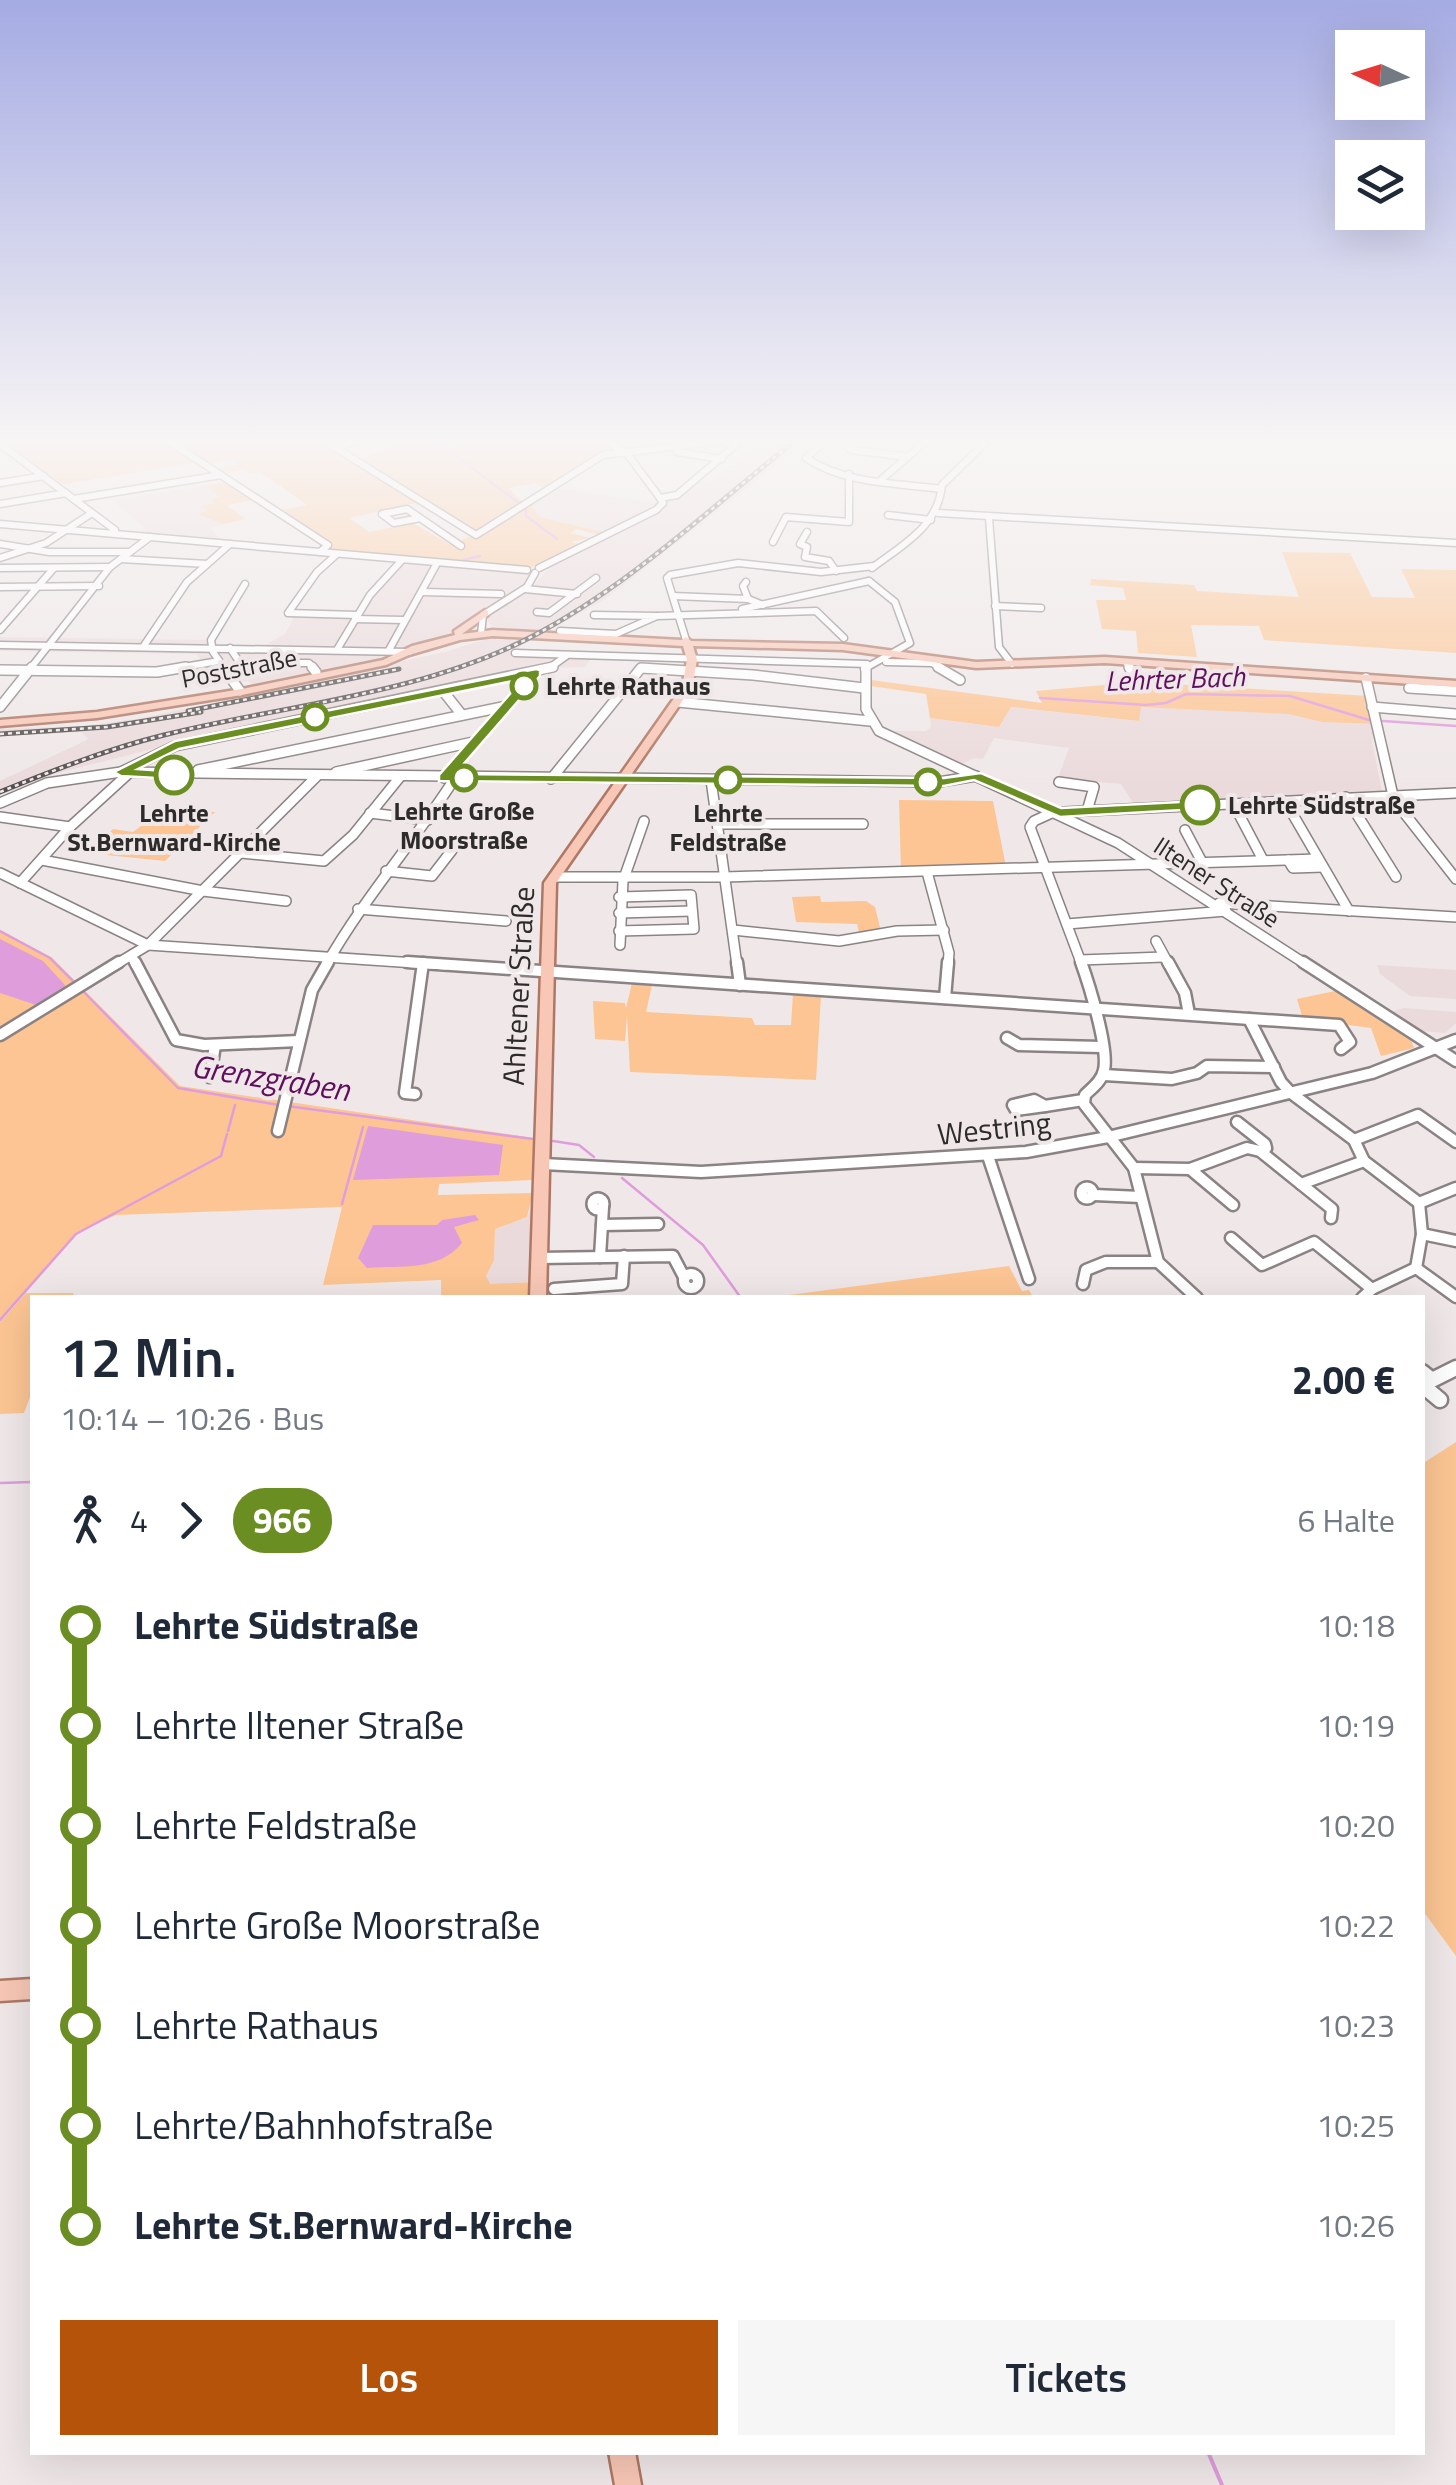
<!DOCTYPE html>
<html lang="de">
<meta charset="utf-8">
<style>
:root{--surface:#fff;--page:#f6f6f7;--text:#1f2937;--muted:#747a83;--accent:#b45309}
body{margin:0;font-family:"Titillium Web",sans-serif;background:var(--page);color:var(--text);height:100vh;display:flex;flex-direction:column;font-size:38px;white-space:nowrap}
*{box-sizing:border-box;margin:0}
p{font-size:32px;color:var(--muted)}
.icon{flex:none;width:55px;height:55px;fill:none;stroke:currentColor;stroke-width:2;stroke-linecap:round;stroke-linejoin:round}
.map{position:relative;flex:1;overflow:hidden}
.panel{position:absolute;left:30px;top:1295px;width:1395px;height:1160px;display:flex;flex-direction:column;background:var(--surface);border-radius:0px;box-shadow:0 10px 40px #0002}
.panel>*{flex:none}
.badge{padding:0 20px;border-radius:32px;font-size:35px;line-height:65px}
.needle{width:65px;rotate:274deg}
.controls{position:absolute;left:1335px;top:30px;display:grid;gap:20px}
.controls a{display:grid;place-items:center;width:90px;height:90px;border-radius:0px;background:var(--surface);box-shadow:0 10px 40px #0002;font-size:50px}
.map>.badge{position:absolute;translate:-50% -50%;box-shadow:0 0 0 5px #fff}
.legs{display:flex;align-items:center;gap:15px;height:110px;padding:0 30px;font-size:32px}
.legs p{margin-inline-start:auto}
.overview{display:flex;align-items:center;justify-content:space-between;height:170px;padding:0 30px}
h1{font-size:55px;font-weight:600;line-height:75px}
.cta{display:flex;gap:20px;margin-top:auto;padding:20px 30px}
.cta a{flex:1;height:115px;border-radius:0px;background:var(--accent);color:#fff;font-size:40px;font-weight:600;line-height:115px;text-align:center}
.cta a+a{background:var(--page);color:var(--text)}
ul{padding:0 30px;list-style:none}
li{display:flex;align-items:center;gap:35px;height:100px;font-size:38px}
li i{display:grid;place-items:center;width:15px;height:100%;margin:0 12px;background:currentColor}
li i::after{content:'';width:25px;height:25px;margin:-12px;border:8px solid;border-radius:50%;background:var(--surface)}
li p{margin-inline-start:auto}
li:first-child i{background:linear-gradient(#0000 50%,currentColor 0)}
li:last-child i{background:linear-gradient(currentColor 50%,#0000 0)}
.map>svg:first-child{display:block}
.built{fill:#ebdadb}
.green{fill:#fcc593;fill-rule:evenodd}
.water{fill:#e09ddc}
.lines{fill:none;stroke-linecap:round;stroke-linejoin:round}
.stream-far1{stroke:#e09ddc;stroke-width:2.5}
.stream{stroke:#e09ddc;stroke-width:4}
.minor-far3-casing{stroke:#8b8383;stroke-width:9}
.minor-far2-casing{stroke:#8b8383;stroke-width:12}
.minor-far1-casing{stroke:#8b8383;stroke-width:15}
.minor-casing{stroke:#8b8383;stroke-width:19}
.major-casing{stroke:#af7866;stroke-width:5}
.minor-far3{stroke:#fff;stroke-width:6}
.minor-far2{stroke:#fff;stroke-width:9}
.minor-far1{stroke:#fff;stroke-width:10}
.minor{stroke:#fff;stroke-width:14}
.major{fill:#f8c7b6;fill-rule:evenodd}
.rail-casing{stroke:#534f4f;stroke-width:5}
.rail{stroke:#f0e8e8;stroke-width:2.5;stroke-dasharray:4;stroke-linecap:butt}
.line-1{fill:#6b8e23;stroke:#fff;stroke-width:2.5}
.stop-1-dot{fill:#fff;stroke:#6b8e23;stroke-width:5}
.labels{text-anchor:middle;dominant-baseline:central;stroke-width:8;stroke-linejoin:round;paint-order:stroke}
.far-street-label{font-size:25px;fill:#2e2b2b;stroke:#f0e8e8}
.far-stop-label{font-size:25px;font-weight:bold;fill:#2e2b2b;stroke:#f0e8e8}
.far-water-label{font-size:28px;font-style:italic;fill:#5f0f5e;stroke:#f0e8e8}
.street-label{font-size:30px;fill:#2e2b2b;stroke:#f0e8e8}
.water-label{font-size:32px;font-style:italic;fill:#5f0f5e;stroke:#f0e8e8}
</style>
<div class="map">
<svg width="1456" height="2485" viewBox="0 0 1456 2485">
<rect width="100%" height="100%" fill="#f0e8e8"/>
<g class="built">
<polygon points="766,440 808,440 605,599 512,651 592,657 585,667 545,668 164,746 58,773 0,795 0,781 89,739 81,732 0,736 0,729 83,726 142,718 445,652 515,630 492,626 487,620 489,615 533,587 548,568 647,519 662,509 666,499 698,481 711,481"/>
<polygon points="225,482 252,500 226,505 245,519 210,528 220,538 217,540 137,535 144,528 113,500"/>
<polygon points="557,488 658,503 607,533 539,517 531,504"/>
<polygon points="405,559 532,574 522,589 488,607 472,625 394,658 253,685 248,681 239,682 214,652 216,648 259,648 285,634 295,615 355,616"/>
<polygon points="0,637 206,640 212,658 201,660 196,654 0,651"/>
<polygon points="1141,706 1288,714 1322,722 1374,724 1372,742 1382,791 1135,806 1121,784 1058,778 1069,748 994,738 983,759 974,758 958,766 883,731 926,731 931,727 930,718 999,727 1010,707 1138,721"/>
<polygon points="1377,965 1456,970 1456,999 1410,996 1380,974"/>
<polygon points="1404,1008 1456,1012 1456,1023 1445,1033 1419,1031 1390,1012"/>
<polygon points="532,1206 530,1282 489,1285 486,1276 494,1260 495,1229 527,1217"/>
</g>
<g class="green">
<polygon points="0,440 166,440 199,462 58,485"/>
<path d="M170 440H358L338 446 358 460C385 451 417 430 442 449 482 442 582 427 614 450L546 490 536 483 509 488 525 504H531L539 517 607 533 599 535 576 529 571 533 591 538 571 542 584 545 525 570 338 554 272 512 307 505 260 472 250 474 244 470 222 473 216 469 239 464 233 459 207 464ZM424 501 475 535 449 544 413 523 369 532 349 518Z"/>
<polygon points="225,482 252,500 226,505 245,519 223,524 198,514 207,511 201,506 215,503 211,499 220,497 205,485"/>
<polygon points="1282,552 1350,553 1372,597 1415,598 1401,569 1456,570 1456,653 1264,640 1259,626 1191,625 1197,657 1138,653 1136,631 1102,629 1096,600 1126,600 1123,588 1090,585 1091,579 1194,585 1197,591 1299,597"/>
<polygon points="871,680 1042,703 1036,691 1138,682 1369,696 1374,724 1322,722 1288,714 1141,707 1139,721 1011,707 999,727 930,718 926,694 871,686"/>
<polygon points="899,800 993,801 1006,867 901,871"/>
<polygon points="162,810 215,812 165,861 87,853 113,829 133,832"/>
<polygon points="820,896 821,902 866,901 875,907 881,931 860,936 857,924 796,922 792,897"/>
<polygon points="0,930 51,957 79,985 0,1031"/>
<polygon points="632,983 652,985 646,1012 752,1018 755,1025 791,1025 793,994 821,996 816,1080 630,1072 627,1016 625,1041 595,1039 593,1001 625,1003 626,1008"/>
<polygon points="83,989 180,1086 534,1138 533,1180 439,1184 438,1195 533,1193 527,1217 495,1229 494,1260 486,1276 490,1284 535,1282 535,1297 441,1297 441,1280 323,1285 342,1207 116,1215 80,1231 0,1318 0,1039"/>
<polygon points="1335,991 1411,1040 1414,1048 1381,1056 1371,1028 1303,1019 1297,999"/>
<polygon points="1009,1266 1022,1291 1029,1290 1033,1297 774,1297"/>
<polygon points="26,1293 74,1293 72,1297 32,1298 32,1392 24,1413 0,1414 0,1322"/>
<polygon points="1456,1442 1456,1956 1423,1911 1422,1464"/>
</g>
<g class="water">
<polygon points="0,939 43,961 65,985 64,989 36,1005 0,993"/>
<polygon points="368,1126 503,1145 499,1175 353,1180"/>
<path d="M475 1215 479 1220 454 1227 462 1243C438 1272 402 1265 367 1268L358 1258 373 1225H437L442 1220Z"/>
</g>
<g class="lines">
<g class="stream-far1">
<polyline points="435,440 520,504"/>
<polyline points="526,510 526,516 557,539"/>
<polyline points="463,560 480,556"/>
<polyline points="1040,698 1146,705 1166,703 1186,694 1290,696 1369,720"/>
<polyline points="1383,721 1456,726"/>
<polyline points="0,931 50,958 75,983"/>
<polyline points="80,988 178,1088 279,1105"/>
<polyline points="287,1106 533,1139"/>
<polyline points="228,1131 235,1105"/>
<polyline points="553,1141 579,1145 594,1157"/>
<polyline points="622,1178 703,1245 741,1298"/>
<polyline points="342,1204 363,1127"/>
<polyline points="0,1320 76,1234 221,1156 227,1134"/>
<polyline points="0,1483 32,1482"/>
</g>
<polyline class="stream" points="1208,2452 1222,2485"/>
<defs>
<g id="minor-far3">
<polyline points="167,440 328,545 320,552"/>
<polyline points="323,440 476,535 603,455 730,440"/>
<polyline points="606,440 628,455 660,498"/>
<path d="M826 440 806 458C844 484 897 483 941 489"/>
<polyline points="854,440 849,448 852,450 908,457"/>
<polyline points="0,444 115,530 112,533"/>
<polyline points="336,448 359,440"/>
<polyline points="677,452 722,459"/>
<polyline points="882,479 926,441 922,440"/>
<polyline points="0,483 44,476"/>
<polyline points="660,498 677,495 738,443"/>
<polyline points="74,499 221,475"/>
<polyline points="0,504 66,493"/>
<polyline points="938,513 1456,543"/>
<polyline points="888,515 931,520"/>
<polyline points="420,518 394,523 382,514 407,509 461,546"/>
<polyline points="989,518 999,647 1012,664"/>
<polyline points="0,524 527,570"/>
<polyline points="807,532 800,544 807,547 805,557 829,561 836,571"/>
<polyline points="773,542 786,517 849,522 849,474"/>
<polyline points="0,544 49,552 130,552"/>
<polyline points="337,554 317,572 288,613 357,615"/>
<polyline points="0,558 46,543 92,513"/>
<polyline points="121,559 207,564"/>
<polyline points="0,568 110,567"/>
<polyline points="539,568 656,510 663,503 660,498"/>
<path d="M872 568C902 545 938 527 942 485L988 440"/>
<polyline points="746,582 743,586 748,599"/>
<polyline points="0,587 99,586"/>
<polyline points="525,589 577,594"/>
<polyline points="423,592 501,594"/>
<polyline points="673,596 748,599 763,605"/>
<polyline points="995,606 1041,608"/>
<polyline points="742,609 869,581"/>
<polyline points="537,612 549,613 596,578"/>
<polyline points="657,616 816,611 844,638"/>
<polyline points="355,619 404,620"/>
<polyline points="0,630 54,568"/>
<polyline points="560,631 616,634 657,616 594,615"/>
<polyline points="481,634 483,615 527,587 535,573"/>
<polyline points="686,640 667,578 670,575 738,563 821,572 874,566"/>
<polyline points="0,645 409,652"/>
<polyline points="143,647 187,582 230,544"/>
<polyline points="230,648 240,663 309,663 314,669"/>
<polyline points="338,648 370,595 402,560"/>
<polyline points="389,650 436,565"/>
<polyline points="515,653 867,664"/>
<polyline points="886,662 932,663 942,669"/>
<polyline points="1126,662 1130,669"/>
<polyline points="30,669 110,567 150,537"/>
<polyline points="172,669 219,661"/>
<polyline points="225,669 213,652 211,640 245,584"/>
<polyline points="548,669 566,656"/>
<polyline points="640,669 662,669"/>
<polyline points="864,669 910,643 895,602 869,581"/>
</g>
<g id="minor-far2">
<polyline points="223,667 240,691"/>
<polyline points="312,667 316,672"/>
<polyline points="866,667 866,709 879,731 1118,843 1307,965"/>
<polyline points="938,667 960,680"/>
<polyline points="1129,667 1136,679"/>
<polyline points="0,670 157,672 186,667"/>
<polyline points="1366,678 1394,800 1456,879"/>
<polyline points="1409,688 1456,691"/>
<polyline points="443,691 462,715"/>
<polyline points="678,702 870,721"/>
<polyline points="0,707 32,667"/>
<polyline points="1372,707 1456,714"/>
<polyline points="198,770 507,706"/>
<polyline points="121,772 939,782 976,776"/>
<polyline points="336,772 473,742"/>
<polyline points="444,778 536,673"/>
<polyline points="551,779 641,668 753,675 864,688"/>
<polyline points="711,780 737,965"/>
<polyline points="1059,782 1094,787 1087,811"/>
<polyline points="1346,797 1396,877"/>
<polyline points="1285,801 1349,911"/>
<polyline points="0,803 47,783 121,772 175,746 553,667"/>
<polyline points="1233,803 1263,860"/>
<polyline points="1056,811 1034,821 1030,827 1082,965"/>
<polyline points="1064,812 1456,793"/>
<polyline points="370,813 428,820"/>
<polyline points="0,817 70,827"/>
<polyline points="718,824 863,824"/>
<polyline points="1185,830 1202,862"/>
<polyline points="241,853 324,861 353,835 400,777"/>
<polyline points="42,860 203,891 286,901"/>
<polyline points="1288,860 1293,868 1323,867"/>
<polyline points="386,871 432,876 456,845 412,839"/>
<polyline points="927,872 949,953 948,965"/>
<polyline points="0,873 148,945 445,965"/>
<polyline points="554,877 725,877 1318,859"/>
<polyline points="20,883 70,827 127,775"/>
<polyline points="619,897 691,895 694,929 619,931"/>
<polyline points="1219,903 1456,917"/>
<polyline points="358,909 506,921"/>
<polyline points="619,913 692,911"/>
<polyline points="1067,924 1226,911"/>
<polyline points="733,930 839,941 897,931 944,930"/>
<polyline points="1156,941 1169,965"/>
<polyline points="620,945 623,881 644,821"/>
<polyline points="132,957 136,965"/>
<polyline points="1080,960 1164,957"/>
<polyline points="115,965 148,945 317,776"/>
<path d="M326 965C364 898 414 842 455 778"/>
</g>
<g id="minor-far1">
<polyline points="135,962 176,1040 204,1045 299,1041"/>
<polyline points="407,962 1339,1025 1350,1042 1341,1049"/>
<polyline points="737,962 740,985"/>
<path d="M1081 962C1089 984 1109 1049 1104 1070 1102 1081 1092 1088 1085 1095L1084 1104 1134 1168 1158 1262 1197 1298"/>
<polyline points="1168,962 1185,993 1189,1014"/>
<polyline points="1303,962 1456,1061"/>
<polyline points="945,998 948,962"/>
<polyline points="1249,1019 1281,1082 1291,1093 1354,1140 1364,1161 1419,1203 1422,1234 1416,1268 1372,1289 1362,1298"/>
<polyline points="0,1035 119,962"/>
<polyline points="1007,1038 1019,1045 1101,1047"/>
<polyline points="1104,1075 1172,1079 1197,1073 1207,1066 1274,1067"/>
<polyline points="210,1077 215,1045"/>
<polyline points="415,1094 405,1093 423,963"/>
<polygon points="1034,1100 1045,1106 1016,1110 1013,1105"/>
<polyline points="1045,1106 1083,1100"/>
<polyline points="1237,1122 1265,1144 1266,1148 1260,1151"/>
<polyline points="278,1131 312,990 328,962"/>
<polyline points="1354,1140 1418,1115 1456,1142"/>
<polyline points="988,1156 1029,1279"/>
<polyline points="543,1164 701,1172 1026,1152 1108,1137 1372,1073 1456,1040"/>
<polyline points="1134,1168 1190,1169 1247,1148 1260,1151 1301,1184 1364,1161"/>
<polyline points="1190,1169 1233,1205"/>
<polyline points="1301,1184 1332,1209 1331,1218"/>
<circle cx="1087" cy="1193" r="5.5"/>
<polyline points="1094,1195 1141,1197"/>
<circle cx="598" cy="1204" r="5.5"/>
<polyline points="1419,1203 1456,1188"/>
<polyline points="602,1225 658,1224"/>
<polyline points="1422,1234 1456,1241"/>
<polyline points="1231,1238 1262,1265 1314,1242 1372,1289"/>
<polyline points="600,1257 603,1207"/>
<polyline points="539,1258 673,1256 684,1277"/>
<polyline points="1416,1268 1456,1297"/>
<circle cx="691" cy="1281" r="7"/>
<polyline points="1083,1284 1086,1270 1106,1262 1158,1262"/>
<polyline points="554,1289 622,1284 624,1256"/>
</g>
<g id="minor">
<polyline points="1422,1372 1432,1380 1456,1368"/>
<polyline points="1422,1385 1440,1400"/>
</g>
<g id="major">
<polygon points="485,610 488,611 488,615 462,634 493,630 682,640 686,637 691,641 843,644 976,662 1105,657 1456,681 1456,687 1105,663 976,668 843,650 693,646 697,660 692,687 556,883 546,1298 530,1298 544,883 682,687 687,660 683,646 493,636 460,640 409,655 386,665 242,695 97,718 0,726 0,720 97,712 242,689 383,660 412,646 455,635 454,631"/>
<polygon points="32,1979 32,1999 0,2001 0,1981"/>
<polygon points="609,2452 635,2452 641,2485 615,2485"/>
</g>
</defs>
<use href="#minor-far3" class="minor-far3-casing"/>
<use href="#minor-far2" class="minor-far2-casing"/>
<use href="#minor-far1" class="minor-far1-casing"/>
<use href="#minor" class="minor-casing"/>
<use href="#major" class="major-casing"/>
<use href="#minor-far3" class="minor-far3"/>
<use href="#minor-far2" class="minor-far2"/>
<use href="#minor-far1" class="minor-far1"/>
<use href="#minor" class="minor"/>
<use href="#major" class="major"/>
<defs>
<g id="rail">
<polyline points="188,711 399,669"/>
<polyline points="0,734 107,727 201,712"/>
<path d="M0 792C54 770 108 749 164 735 284 705 418 695 529 638 627 588 710 508 796 440"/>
</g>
</defs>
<use href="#rail" class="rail-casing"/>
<use href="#rail" class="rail"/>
</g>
<linearGradient id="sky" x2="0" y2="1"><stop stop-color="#a5abe3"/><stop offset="0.56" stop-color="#f8f5f5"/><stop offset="1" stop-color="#f8f5f5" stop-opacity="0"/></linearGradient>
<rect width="1456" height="788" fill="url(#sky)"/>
<polygon class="line-1" points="536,669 540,670 540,676 455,774 944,778 981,773 1061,808 1200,801 1207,805 1200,809 1060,817 974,780 944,786 439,781 439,775 523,679 179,749 138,769 179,772 179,778 174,779 121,776 114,772 175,741"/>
<g class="stop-1-dot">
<circle cx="524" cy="686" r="12"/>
<circle cx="315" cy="717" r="12"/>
<circle cx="174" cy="775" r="18"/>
<circle cx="464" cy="778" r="12"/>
<circle cx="728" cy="780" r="12"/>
<circle cx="928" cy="782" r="12"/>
<circle cx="1200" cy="805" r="18"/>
</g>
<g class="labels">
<g class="far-street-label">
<text transform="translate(239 668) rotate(-11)">Poststraße</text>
<text transform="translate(1217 882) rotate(33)">Iltener Straße</text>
</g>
<g class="far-stop-label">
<text x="546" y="686" text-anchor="start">Lehrte Rathaus</text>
<text x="1228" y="805" text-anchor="start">Lehrte Südstraße</text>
<text x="464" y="811">Lehrte Große<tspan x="464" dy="29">Moorstraße</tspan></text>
<text x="174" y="813">Lehrte<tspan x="174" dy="29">St.Bernward-Kirche</tspan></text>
<text x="728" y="813">Lehrte<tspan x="728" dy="29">Feldstraße</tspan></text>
</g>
<g class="far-water-label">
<text transform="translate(1175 678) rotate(-2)">Lehrter Bach</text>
</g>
<g class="street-label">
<text transform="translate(518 986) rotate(-87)">Ahltener Straße</text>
<text transform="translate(994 1128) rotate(-6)">Westring</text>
</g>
<g class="water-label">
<text transform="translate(271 1077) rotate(9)">Grenzgraben</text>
</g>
</g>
</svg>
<div class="controls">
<a><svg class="needle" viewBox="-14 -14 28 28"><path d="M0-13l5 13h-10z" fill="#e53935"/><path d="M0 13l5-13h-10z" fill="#747a83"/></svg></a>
<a><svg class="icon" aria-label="layers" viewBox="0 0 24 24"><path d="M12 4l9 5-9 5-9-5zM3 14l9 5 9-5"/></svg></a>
</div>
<section class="panel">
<div class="overview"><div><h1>12 Min.</h1><p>10:14 – 10:26 · Bus</p></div><b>2.00 €</b></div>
<div class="legs"><svg class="icon" aria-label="walk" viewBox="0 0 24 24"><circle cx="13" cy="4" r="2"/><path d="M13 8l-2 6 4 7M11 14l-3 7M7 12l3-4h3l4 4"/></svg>4<svg class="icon" aria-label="forward" viewBox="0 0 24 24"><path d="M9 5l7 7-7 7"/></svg><b class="badge" style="background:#6b8e23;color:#fff">966</b><p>6 Halte</p></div>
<ul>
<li><i style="color:#6b8e23"></i><b>Lehrte Südstraße</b><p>10:18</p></li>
<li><i style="color:#6b8e23"></i><span>Lehrte Iltener Straße</span><p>10:19</p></li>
<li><i style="color:#6b8e23"></i><span>Lehrte Feldstraße</span><p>10:20</p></li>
<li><i style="color:#6b8e23"></i><span>Lehrte Große Moorstraße</span><p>10:22</p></li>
<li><i style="color:#6b8e23"></i><span>Lehrte Rathaus</span><p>10:23</p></li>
<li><i style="color:#6b8e23"></i><span>Lehrte/Bahnhofstraße</span><p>10:25</p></li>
<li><i style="color:#6b8e23"></i><b>Lehrte St.Bernward-Kirche</b><p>10:26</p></li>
</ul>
<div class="cta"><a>Los</a><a>Tickets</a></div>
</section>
</div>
